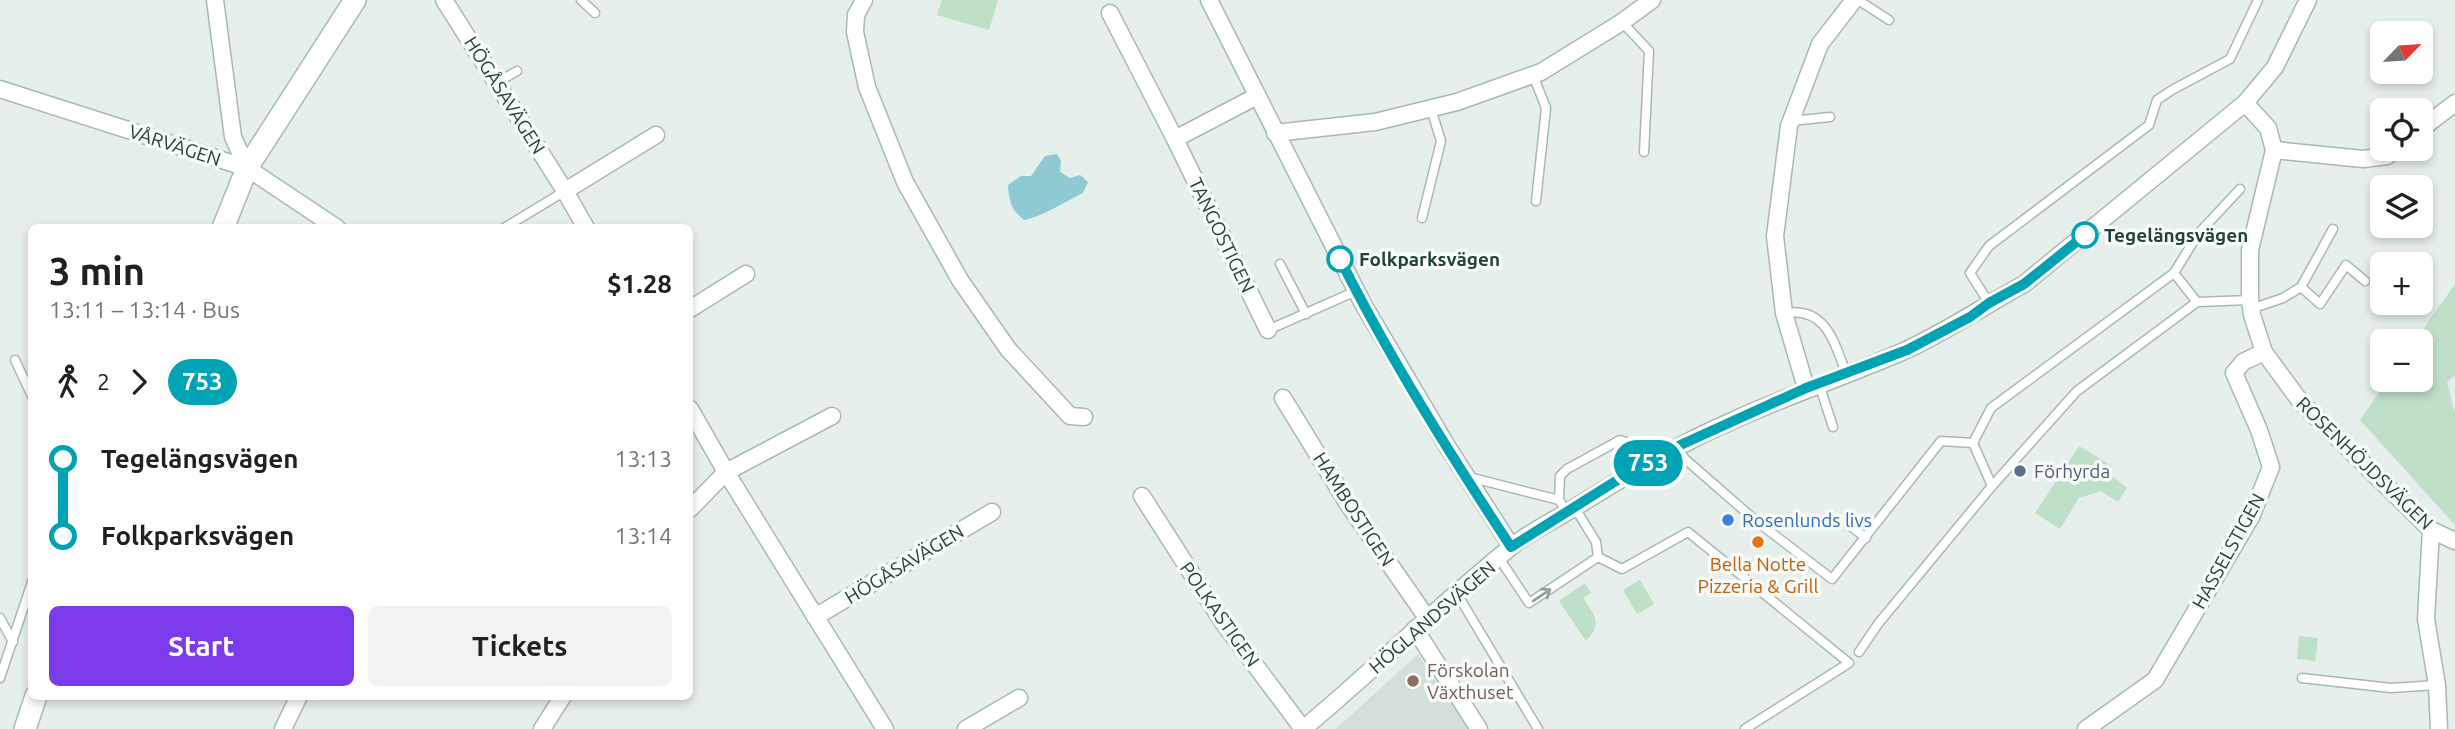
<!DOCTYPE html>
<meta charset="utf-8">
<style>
:root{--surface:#fff;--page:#f2f2f2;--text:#202124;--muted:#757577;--accent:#7c3aed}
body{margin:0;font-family:Ubuntu,sans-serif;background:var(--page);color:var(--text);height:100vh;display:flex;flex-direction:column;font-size:26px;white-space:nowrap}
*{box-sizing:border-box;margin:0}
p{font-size:23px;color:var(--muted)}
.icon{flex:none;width:38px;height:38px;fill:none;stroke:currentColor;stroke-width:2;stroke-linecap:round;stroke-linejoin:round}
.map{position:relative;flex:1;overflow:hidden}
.details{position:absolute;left:28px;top:224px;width:665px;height:476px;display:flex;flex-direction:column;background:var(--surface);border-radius:10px;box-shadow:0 4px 10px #0003}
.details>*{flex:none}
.badge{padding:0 14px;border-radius:23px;font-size:24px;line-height:46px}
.needle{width:46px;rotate:65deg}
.fabs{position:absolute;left:2370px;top:21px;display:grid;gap:14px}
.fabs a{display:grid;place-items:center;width:63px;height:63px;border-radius:10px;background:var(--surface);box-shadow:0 4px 10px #0003;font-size:35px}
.map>.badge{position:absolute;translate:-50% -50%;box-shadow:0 0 0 4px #fff}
.legs{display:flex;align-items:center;gap:10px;height:77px;padding:0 21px;font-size:23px}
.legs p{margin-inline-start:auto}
.summary{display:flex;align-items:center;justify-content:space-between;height:119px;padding:0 21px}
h1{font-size:38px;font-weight:600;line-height:52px}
.primary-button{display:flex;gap:14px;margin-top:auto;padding:14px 21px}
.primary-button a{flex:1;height:80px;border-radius:10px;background:var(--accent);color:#fff;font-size:28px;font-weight:600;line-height:80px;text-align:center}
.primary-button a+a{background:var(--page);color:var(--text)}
ul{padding:0 21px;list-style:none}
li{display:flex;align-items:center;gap:24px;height:77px;font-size:26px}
li i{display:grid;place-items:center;width:10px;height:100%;margin:0 9px;background:currentColor}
li i::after{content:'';width:18px;height:18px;margin:-9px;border:5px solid;border-radius:50%;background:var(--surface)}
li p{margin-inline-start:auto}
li:first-child i{background:linear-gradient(#0000 50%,currentColor 0)}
li:last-child i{background:linear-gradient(currentColor 50%,#0000 0)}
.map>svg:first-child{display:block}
.built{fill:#d4dfda}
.green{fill:#bfe0c8}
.water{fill:#8ec9d4}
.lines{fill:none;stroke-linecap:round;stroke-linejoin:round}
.lane-casing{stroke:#a8b8b2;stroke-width:11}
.street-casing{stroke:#a8b8b2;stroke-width:19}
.secondary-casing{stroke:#a4bbb3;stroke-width:24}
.lane{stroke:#fff;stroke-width:8}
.street{stroke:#fff;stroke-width:16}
.secondary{stroke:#fff;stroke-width:21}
.oneway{stroke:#92a09c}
.line-1-casing{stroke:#fff;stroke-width:16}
.line-1{stroke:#00a3b4;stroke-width:10}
.stop-1-dot{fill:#fff;stroke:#00a3b4;stroke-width:3.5}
.service-dot{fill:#5c6f8a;stroke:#f7fbf9;stroke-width:2.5}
.shop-dot{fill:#3f7fe0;stroke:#f7fbf9;stroke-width:2.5}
.food-dot{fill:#e8710a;stroke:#f7fbf9;stroke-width:2.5}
.education-dot{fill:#8d6e63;stroke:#f7fbf9;stroke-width:2.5}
.labels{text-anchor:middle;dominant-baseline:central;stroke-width:7;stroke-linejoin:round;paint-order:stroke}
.street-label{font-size:19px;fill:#24423a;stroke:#f7fbf9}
.stop-label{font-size:19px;font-weight:bold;fill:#24423a;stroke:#f7fbf9;text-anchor:start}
.service-label{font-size:19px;fill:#4e5e75;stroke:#f7fbf9;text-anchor:start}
.shop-label{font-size:19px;fill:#366cbe;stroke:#f7fbf9;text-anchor:start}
.food-label{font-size:19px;fill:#c56008;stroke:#f7fbf9}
.education-label{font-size:19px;fill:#785e54;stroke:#f7fbf9;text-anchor:start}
</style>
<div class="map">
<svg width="2455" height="729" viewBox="0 0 2455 729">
<rect width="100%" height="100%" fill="#e6efeb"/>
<polygon class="built" points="1418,654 1469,729 1336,729"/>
<g class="green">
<polygon points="942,0 998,0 989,30 937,15"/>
<polygon points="2455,284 2455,375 2447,382 2455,414 2455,525 2360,420 2388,380 2420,380 2420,341 2415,341"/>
<polygon points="2079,446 2112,466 2108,473 2127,488 2118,502 2101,491 2079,498 2060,529 2035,513"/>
<polygon points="1640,580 1654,604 1637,614 1623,590"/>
<path d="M1585 583 1591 593 1583 598C1595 616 1603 623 1586 641L1559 601Z"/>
<polygon points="2299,636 2318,638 2315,661 2297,659"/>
</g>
<path class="water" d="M1057 154 1061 161 1060 172 1070 178 1080 175 1088 182 1083 193C1066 201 1042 217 1024 220 1011 210 1009 201 1008 185L1021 176H1031L1045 156Z"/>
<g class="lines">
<defs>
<g id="lane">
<polyline points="581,0 595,13"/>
<polyline points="1858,0 1889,20"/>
<polyline points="1622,22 1649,51 1644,152"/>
<polyline points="1533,75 1546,108 1536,201"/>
<polyline points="496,83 517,71"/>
<polyline points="1791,121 1830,117"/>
<polyline points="1422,218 1441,141 1431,109"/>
<polyline points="504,228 565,191"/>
<polyline points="1280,264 1306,314"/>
<polyline points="2174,273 2197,302"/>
<polyline points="2301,287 2320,304 2346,265 2365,281"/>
<polyline points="1989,303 1970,273 1989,246 2149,125 2157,100 2172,90 2230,59 2258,0"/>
<polyline points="2251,309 2283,298 2301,287 2333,229"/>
<path d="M1784 313C1826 306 1834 342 1846 373"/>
<polyline points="1268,330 1356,291"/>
<polyline points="15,360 32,396"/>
<polyline points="1819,384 1833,427"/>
<polyline points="1676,447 1685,459 1755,520 1832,579 1941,441 1973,443"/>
<polyline points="1469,477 1559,500"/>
<polyline points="1992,486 1973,443 1991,408 2174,273 2198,234 2240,189"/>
<polyline points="1567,512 1559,500 1560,476 1567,469 1620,440 1662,455"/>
<polyline points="1848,524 1866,538"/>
<polyline points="1598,557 1622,569 1688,532 1849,663 1745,729"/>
<polyline points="1499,558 1529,603 1598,557 1596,542 1575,508"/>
<polyline points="1456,592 1538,729"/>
<polyline points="0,618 13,642"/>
<polyline points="1859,652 1878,624 1992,486 2077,391 2197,302 2250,300"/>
<polyline points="0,678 32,582"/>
<polyline points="2302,678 2391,688 2437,685"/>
</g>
<g id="street">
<polyline points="215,0 233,137 247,168"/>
<polyline points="444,0 565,191 586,228"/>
<polyline points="864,0 856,15 855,32 867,87 905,182 960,280 1008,349 1070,416 1084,417"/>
<polyline points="1209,0 1363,304 1447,446 1511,546"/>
<polyline points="1110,13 1175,139 1268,330"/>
<polyline points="0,89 247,168 337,228"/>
<polyline points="2245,103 2268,128 2274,150 2250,250 2250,300 2252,315 2264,352 2300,401 2431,530 2455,541"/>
<polyline points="2420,130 2455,103"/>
<polyline points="1275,133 1375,122 1457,102 1541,72 1622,22 1652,0"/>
<polyline points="1175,139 1257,96"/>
<polyline points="2274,150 2363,159 2387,156 2396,149"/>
<polyline points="565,191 656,135"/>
<polyline points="690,309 746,274"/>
<polyline points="1806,388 1784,313 1775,236 1789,126 1820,44 1854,0"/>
<polyline points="1283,398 1348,504 1427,618"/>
<polyline points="690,409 726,472 885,729"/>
<polyline points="1142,496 1222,621 1303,729"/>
<polyline points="690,509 726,472 832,416"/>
<polyline points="2431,530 2426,619 2437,685 2439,729"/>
<polyline points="815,617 992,512"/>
<polyline points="1415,629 1479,729"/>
<polyline points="283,729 299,696"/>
<polyline points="542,729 563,696"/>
<polyline points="966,729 1019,698"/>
<path d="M1303 729C1374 670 1439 605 1511 547 1530 532 1553 521 1574 508 1626 476 1676 445 1732 421 1788 395 1847 376 1904 351 1946 332 1984 306 2024 284L2245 103 2275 67 2308 0"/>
<polyline points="2086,729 2155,680 2251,517 2271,467 2259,430 2234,373 2243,362 2264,352"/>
</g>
<g id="secondary">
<polyline points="223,228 247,168 355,0"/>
<polyline points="25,729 36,696"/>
</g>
</defs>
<use href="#lane" class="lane-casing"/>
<use href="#street" class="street-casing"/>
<use href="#secondary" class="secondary-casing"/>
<use href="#lane" class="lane"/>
<use href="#street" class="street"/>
<use href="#secondary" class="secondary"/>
</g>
<defs><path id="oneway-shaft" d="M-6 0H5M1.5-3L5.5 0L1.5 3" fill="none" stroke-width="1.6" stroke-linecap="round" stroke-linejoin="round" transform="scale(1.75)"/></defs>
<use class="oneway" href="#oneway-shaft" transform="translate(1542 595) rotate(-34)"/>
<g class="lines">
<defs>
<path id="line-1" d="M1340 259C1390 359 1450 454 1511 547L1627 474 1676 447 1806 388 1907 350 1970 317 1989 303 2024 284 2085 235"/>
</defs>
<use href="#line-1" class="line-1-casing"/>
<use href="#line-1" class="line-1"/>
</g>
<g class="stop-1-dot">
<circle cx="2085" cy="235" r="12"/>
<circle cx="1340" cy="259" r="12"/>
</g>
<circle class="service-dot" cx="2020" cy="471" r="7"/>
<circle class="shop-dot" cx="1728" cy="520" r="7"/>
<circle class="food-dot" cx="1758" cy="542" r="7"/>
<circle class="education-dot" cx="1413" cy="681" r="7"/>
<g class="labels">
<g class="street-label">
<text transform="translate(505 95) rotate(58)">HÖGÅSAVÄGEN</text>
<text transform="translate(175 145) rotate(18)">VÅRVÄGEN</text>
<text transform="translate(1222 235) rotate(64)">TANGOSTIGEN</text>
<text transform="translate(2365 463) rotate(44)">ROSENHÖJDSVÄGEN</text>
<text transform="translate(1354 509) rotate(57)">HAMBOSTIGEN</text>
<text transform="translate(2228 551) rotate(-61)">HASSELSTIGEN</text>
<text transform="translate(904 564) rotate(-31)">HÖGÅSAVÄGEN</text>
<text transform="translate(1220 614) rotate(55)">POLKASTIGEN</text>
<text transform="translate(1432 617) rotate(-41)">HÖGLANDSVÄGEN</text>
</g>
<g class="stop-label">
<text x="2104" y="235">Tegelängsvägen</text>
<text x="1359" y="259">Folkparksvägen</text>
</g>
<g class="service-label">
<text x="2034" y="471">Förhyrda</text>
</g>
<g class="shop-label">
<text x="1742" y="520">Rosenlunds livs</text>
</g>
<g class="food-label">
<text x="1758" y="564">Bella Notte<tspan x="1758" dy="22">Pizzeria &amp; Grill</tspan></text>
</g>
<g class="education-label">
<text x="1427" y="670">Förskolan<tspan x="1427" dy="22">Växthuset</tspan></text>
</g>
</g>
</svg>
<div class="fabs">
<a><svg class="needle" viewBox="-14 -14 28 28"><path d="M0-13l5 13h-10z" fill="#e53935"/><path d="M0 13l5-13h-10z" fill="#757577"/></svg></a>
<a><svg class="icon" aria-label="locate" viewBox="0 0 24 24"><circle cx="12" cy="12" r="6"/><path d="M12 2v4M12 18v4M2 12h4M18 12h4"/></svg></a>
<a><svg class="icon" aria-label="layers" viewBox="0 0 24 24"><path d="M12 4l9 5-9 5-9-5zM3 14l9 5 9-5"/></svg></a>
<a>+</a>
<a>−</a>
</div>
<b class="badge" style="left:1648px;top:463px;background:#00a3b4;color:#fff">753</b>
<section class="details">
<div class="summary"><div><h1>3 min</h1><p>13:11 – 13:14 · Bus</p></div><b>$1.28</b></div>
<div class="legs"><svg class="icon" aria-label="walk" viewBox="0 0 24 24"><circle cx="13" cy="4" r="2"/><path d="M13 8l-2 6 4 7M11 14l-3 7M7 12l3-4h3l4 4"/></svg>2<svg class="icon" aria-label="forward" viewBox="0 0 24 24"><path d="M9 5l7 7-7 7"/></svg><b class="badge" style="background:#00a3b4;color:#fff">753</b></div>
<ul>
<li><i style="color:#00a3b4"></i><b>Tegelängsvägen</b><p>13:13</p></li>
<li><i style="color:#00a3b4"></i><b>Folkparksvägen</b><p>13:14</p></li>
</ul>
<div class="primary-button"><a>Start</a><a>Tickets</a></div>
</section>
</div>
